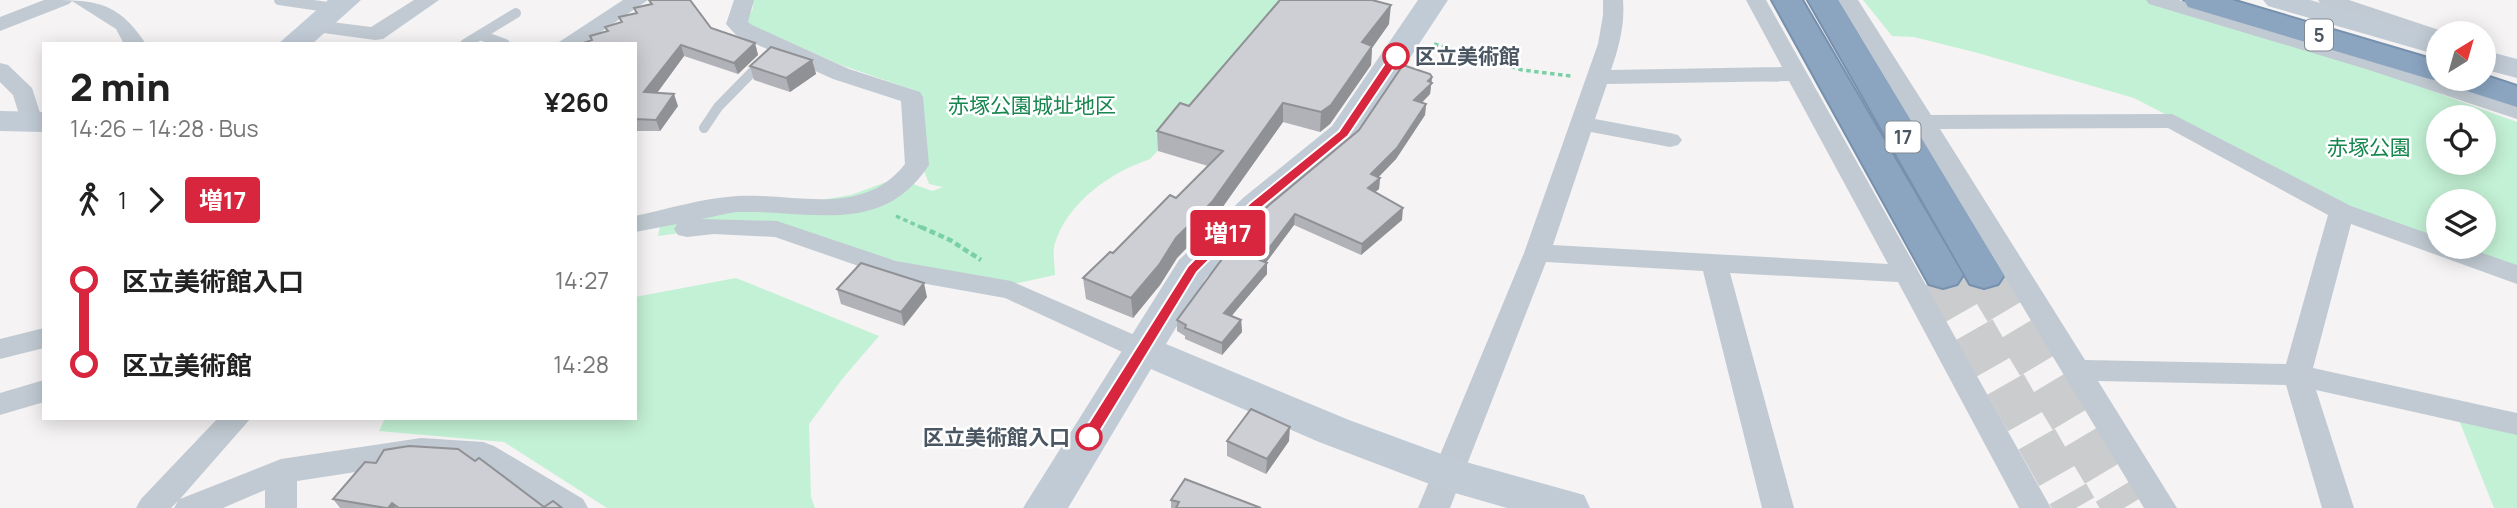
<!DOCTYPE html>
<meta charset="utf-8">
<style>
:root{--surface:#fff;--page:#f6f6f6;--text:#222;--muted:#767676}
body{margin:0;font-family:Manrope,"Noto Sans JP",sans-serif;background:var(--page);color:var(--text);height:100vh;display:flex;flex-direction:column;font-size:26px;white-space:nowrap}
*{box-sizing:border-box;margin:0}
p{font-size:23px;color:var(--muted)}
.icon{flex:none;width:38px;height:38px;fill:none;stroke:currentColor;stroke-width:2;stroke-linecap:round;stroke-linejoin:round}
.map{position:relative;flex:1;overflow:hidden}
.drawer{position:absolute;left:42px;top:42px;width:595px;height:378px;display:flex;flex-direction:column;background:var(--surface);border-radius:0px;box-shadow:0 4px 18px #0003}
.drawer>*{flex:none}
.badge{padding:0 14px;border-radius:5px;font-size:24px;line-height:46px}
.needle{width:46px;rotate:37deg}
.tools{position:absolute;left:2426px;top:21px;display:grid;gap:14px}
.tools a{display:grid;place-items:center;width:70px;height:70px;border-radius:50%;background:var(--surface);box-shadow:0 4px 18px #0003;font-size:35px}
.map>.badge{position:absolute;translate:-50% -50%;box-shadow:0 0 0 4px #fff}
.legs{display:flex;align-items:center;gap:10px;height:77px;padding:0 28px;font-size:23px}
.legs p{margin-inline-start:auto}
.head{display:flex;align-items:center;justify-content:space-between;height:119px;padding:0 28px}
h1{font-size:38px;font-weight:800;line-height:52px}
ul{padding:0 28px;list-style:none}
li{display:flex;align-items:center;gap:24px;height:84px;font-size:26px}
li i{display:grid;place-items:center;width:10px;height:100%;margin:0 9px;background:currentColor}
li i::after{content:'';width:18px;height:18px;margin:-9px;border:5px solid;border-radius:50%;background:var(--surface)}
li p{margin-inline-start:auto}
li:first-child i{background:linear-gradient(#0000 50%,currentColor 0)}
li:last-child i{background:linear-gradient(currentColor 50%,#0000 0)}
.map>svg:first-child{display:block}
.green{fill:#c3f1d5;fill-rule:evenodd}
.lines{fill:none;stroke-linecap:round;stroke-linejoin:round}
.highway-tunnel{stroke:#caccce;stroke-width:42;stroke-dasharray:42 21;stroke-linecap:butt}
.highway-casing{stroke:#7690ad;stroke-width:4}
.path-far1{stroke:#7ad0a6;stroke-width:3.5;stroke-dasharray:4.5 3.5;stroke-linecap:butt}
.path{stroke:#7ad0a6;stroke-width:4.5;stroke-dasharray:6 3.5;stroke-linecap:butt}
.lane{stroke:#c1cad2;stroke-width:10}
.street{fill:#c1cad2;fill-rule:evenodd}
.secondary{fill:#c1cbd6;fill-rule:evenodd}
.highway{fill:#8ba5c1;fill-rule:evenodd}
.wall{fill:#b0b2b7}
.shaded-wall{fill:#909195}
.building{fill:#cdcfd5;stroke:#909195;stroke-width:2}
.line-1{fill:#d7263d;stroke:#fff;stroke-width:2}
.stop-1-dot{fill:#fff;stroke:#d7263d;stroke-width:3.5}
.labels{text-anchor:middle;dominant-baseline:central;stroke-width:5;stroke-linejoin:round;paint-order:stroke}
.shield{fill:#fff;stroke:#808990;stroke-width:2}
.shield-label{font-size:19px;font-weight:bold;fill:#4a5661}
.stop-label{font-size:21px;font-weight:bold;fill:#4a5661;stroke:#fff;text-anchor:start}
.park-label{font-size:21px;fill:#17864f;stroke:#fff}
</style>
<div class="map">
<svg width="2517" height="508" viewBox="0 0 2517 508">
<rect width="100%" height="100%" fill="#f5f3f3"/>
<g class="green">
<path d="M752 0H1295L1150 159C1111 172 1068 202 1055 243 1052 252 1055 265 1055 275L996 288 774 228H717L658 236 662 217 815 201 851 195 897 178 932 191 943 187 929 184 922 165 919 92 841 65 746 23 753 8Z"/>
<path d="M1863 0H2151L2328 53 2517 122V268L2452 247H2483V201H2438V242L2367 219 2134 98 1978 53 1914 37 1892 36ZM2438 117H2483V163H2438Z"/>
<polygon points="736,278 879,336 843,378 809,424 811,497 815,508 607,508 504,442 379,431 385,418 635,418 635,297"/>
<polygon points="2459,420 2517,434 2517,508 2494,508"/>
</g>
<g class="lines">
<g class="highway-tunnel">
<polyline points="1943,275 2076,508"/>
<polyline points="1984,275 2124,508"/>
</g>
<defs>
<g id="highway">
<polygon points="1772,0 1802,0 1963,275 1957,284 1943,288 1929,284"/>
<polygon points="1808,0 1838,0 2004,275 1998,284 1984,288 1970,284"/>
<polygon points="2184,0 2232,0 2438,61 2438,79 2447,79 2438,81 2426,78 2188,7"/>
<polygon points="2483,75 2517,86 2517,107 2451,86 2446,79 2483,79"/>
</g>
</defs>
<use href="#highway" class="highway-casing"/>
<g class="path-far1">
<polyline points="1434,44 1522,70 1571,76"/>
<polyline points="896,216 925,229"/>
</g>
<polyline class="path" points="921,227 950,240 981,260"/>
<g class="lane">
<polyline points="279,0 334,8"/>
<polyline points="480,35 505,44"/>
<polyline points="465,44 516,13"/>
<polyline points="704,128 718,107 763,61"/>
</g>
<g class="street">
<path d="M44 0C94 0 117 0 146 44H124L116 29 72 1 69 4 0 31V17Z"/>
<polygon points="414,0 439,0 383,39 375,40 316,32 308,31 305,26 308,21 316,20 371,27"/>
<polygon points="623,0 648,0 583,44 556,44"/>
<path d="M734 0H754L748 22 752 25 849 69 920 92 923 97 929 165C882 237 810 210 738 212 725 213 713 217 701 219L777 221 896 261 1011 281 1153 343 1157 350 1153 357 1143 360 1133 357 1005 298 893 278 775 237 714 234 687 237 678 235 674 229 677 224 635 232V216C668 209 703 198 737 196 796 193 863 218 905 164L901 101 833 79 736 35 726 24Z"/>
<path d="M1603 0H1623C1625 25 1619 47 1611 70L1782 67 1746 0H1766L2051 508H2019L1898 282 1730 273 1794 508H1762L1703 271 1546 262 1450 508H1418L1524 253 1598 44 1603 15ZM1789 81 1888 264 1553 245 1591 132 1670 147 1678 145 1682 140 1678 135 1670 133 1595 119 1607 84Z"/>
<path d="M1838 0H1858L1931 115 2172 114 2351 206 2438 237V247H2465L2517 265V284L2351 224 2313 368 2517 413V435L2316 390 2354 508H2322L2286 385 2098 381 2177 508H2144ZM2168 128 2328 215 2286 364 2085 360 1940 129Z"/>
<polygon points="2146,0 2179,0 2382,59 2517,104 2517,119 2366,69 2149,4"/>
<polygon points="2318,0 2349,0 2448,33 2438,33 2438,41 2430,40 2321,4"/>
<polygon points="0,63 8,65 32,88 43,122 39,127 23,127 13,95 0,82"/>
<polygon points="44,328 44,348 0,359 0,339"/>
<polygon points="44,380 44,402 0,415 0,393"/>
<polygon points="218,418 251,418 180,499 281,459 421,438 483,442 494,446 583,499 588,508 546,508 477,465 421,462 297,481 297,508 265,508 265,490 223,508 174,508 178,501 171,508 136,508 141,499"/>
</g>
<g class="secondary">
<polygon points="328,0 361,0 312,44 278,44"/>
<polygon points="1418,0 1448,0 1356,140 1267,214 1206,278 1166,344 1349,420 1455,459 1584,495 1590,508 1507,508 1448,491 1319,442 1151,369 1068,508 1023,508 1179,260 1243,198 1332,126"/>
<polygon points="2263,0 2310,0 2438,36 2438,55 2268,6"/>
<polygon points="2483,50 2517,59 2517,78 2483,69"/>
<polygon points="0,111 44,112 44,132 0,131"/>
</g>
<use href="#highway" class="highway"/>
</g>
<g class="wall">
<polygon points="649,0 711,28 755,43 758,55 738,74 684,56 657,93 678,106 660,131 635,131 635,44 592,40 636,13 634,8 650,4"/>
<polygon points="1389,24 1372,48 1371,65 1330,124 1320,132 1283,122 1212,222 1177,258 1160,285 1133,318 1086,299 1083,278 1176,198 1208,166 1158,151 1157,131 1189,106"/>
<polygon points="812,60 816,74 790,92 754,80 750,66"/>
<polygon points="1432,77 1430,94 1422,103 1426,104 1425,115 1396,159 1378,177 1380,178 1379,189 1375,192 1402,220 1361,255 1294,225 1266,262 1267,274 1231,316 1241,320 1242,332 1222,355 1185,339 1185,336 1177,331 1177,320"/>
<polygon points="837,289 927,297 904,326 841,304"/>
<polygon points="1227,441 1289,441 1266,474 1227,456"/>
<polygon points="475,461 544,507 562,508 340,508 333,499 376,463"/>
<polygon points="1171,500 1261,508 1171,508"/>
</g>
<g class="shaded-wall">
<polygon points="1391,5 1389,24 1372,48 1371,65 1330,124 1320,132 1321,112 1362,42"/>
<polygon points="755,43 758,55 738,74 734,63"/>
<polygon points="681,45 684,56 649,104 644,92"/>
<polygon points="812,60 816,74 790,92 786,78"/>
<polygon points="1432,77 1430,94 1413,111 1414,100"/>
<polygon points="674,94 678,106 660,131 656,120"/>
<polygon points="1283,103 1283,122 1212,222 1177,258 1160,285 1133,318 1131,298 1176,238"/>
<polygon points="1426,104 1425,115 1396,159 1371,185 1371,174"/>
<polygon points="1380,178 1379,189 1367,199 1368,188"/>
<polygon points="1403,208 1402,220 1361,255 1362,244"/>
<polygon points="1295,214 1294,225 1260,271 1260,260"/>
<polygon points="1267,263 1267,274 1224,325 1224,313"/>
<polygon points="924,283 927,297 904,326 901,312"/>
<polygon points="1241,320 1242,332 1222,355 1222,343"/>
<polygon points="1290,427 1289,441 1266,474 1267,459"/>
<polygon points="392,503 396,508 388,508"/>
</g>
<g class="building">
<polygon points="649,0 690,0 711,28 755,43 734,63 681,45 644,92 674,94 656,120 635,119 635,44 581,44 592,40 590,36 608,31 605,27 622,22 619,17 637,13 634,8 652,4"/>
<polygon points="1280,0 1372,0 1391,5 1362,42 1372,46 1331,105 1321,112 1283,103 1212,202 1176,238 1159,265 1131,298 1083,278 1110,252 1113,253 1170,195 1176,198 1223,151 1157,131 1180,103 1189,106"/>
<polygon points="771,47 812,60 786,78 750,66"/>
<polygon points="1403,65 1430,74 1432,77 1428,81 1432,83 1414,100 1426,104 1397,148 1371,174 1380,178 1368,188 1403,208 1362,244 1295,214 1260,260 1267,263 1224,313 1241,320 1222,343 1185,328 1186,325 1177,320 1239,236 1269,205 1359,130"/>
<polygon points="861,263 924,283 901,312 837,289"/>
<polygon points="1251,409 1290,427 1267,459 1227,441"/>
<polygon points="409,446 458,449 475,461 479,458 544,507 553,501 562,508 399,508 392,503 388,508 386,508 333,499 365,462 376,463 384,450"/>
<polygon points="1185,479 1261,508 1176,508 1179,502 1171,500"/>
</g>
<polygon class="line-1" points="1396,52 1402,56 1348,136 1260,209 1197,272 1094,441 1083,441 1081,437 1083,432 1188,266 1250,203 1339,131 1392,53"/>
<g class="stop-1-dot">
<circle cx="1396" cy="56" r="12"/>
<circle cx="1089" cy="437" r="12"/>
</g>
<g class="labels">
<g class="shield">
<rect x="2305" y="19.5" width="28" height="31" rx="5"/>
<rect x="1885.5" y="121.5" width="35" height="31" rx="5"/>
</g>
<g class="shield-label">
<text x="2319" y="35">5</text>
<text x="1903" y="137">17</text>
</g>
<g class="stop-label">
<text x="1415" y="56">区立美術館</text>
<text x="1070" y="437" text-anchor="end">区立美術館入口</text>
</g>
<g class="park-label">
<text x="1032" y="105">赤塚公園城址地区</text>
<text x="2369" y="147">赤塚公園</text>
</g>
</g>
</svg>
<div class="tools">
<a><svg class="needle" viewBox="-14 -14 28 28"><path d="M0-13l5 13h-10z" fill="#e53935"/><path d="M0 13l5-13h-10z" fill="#767676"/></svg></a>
<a><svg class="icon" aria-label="locate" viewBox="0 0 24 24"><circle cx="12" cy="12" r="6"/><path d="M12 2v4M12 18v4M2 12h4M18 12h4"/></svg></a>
<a><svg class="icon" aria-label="layers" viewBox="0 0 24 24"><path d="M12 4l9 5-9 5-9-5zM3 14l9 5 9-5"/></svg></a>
</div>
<b class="badge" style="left:1228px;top:233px;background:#d7263d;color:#fff">増17</b>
<section class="drawer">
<div class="head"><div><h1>2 min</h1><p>14:26 – 14:28 · Bus</p></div><b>¥260</b></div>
<div class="legs"><svg class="icon" aria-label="walk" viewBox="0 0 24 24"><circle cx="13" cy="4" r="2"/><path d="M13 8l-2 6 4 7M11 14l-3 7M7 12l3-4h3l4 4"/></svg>1<svg class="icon" aria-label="forward" viewBox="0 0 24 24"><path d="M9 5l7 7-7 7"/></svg><b class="badge" style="background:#d7263d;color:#fff">増17</b></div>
<ul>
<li><i style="color:#d7263d"></i><b>区立美術館入口</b><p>14:27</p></li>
<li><i style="color:#d7263d"></i><b>区立美術館</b><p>14:28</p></li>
</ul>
</section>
</div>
